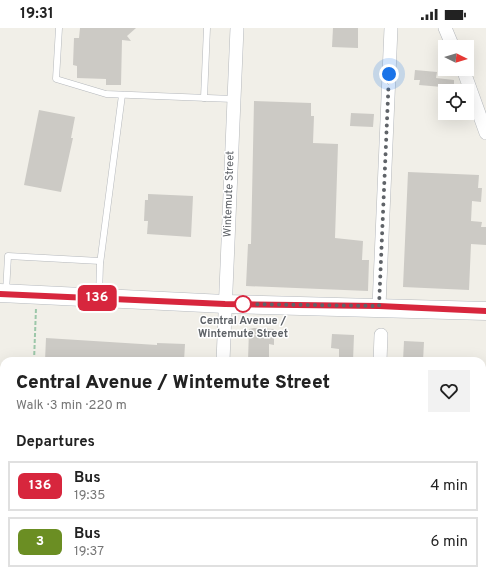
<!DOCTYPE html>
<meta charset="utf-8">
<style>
:root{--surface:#fff;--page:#f2f2f2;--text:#222;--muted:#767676;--line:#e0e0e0}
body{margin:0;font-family:Overpass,sans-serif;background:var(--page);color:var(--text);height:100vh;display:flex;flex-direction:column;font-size:15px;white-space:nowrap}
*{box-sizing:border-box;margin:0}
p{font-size:13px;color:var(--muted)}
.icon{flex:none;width:22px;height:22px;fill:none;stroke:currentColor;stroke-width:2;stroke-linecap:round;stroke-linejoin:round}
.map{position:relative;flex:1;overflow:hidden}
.drawer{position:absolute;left:0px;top:329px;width:486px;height:224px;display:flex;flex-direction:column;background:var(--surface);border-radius:12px 12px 0 0;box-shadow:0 4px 16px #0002}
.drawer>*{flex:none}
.badge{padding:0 8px;border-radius:6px;font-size:14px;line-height:26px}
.needle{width:26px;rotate:95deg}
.controls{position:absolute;left:438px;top:12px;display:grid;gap:8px}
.controls a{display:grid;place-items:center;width:36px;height:36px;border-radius:0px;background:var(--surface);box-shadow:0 4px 16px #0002;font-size:20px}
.you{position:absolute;width:20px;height:20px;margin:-10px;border:3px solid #fff;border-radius:50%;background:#1a73e8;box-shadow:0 0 0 6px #1a73e833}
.map>.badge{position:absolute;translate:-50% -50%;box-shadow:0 0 0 2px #fff}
h2{padding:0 16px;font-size:15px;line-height:36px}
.round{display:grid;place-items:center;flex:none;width:42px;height:42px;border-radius:0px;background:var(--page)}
.overview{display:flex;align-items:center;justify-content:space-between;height:68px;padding:0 16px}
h1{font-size:19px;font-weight:800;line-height:30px}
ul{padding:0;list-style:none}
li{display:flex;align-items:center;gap:12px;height:50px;margin:0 8px 6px;padding:0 8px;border:2px solid var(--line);border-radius:0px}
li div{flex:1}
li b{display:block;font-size:15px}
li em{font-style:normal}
li .badge{min-width:44px;font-weight:700;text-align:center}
.status{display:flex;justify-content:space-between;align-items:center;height:28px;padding:0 20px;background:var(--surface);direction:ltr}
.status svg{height:11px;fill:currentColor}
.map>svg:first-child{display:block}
.building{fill:#cccac5}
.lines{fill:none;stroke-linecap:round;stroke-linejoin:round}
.service-casing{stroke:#b5b8bc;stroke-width:7}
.minor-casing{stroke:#b5b8bc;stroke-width:14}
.secondary-casing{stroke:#b6babf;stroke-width:19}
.path{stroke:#9cc7a9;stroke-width:2;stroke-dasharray:4 2;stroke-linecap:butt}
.service{stroke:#fff;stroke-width:6}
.minor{stroke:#fff;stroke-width:13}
.secondary{stroke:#fff;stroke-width:18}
.line-casing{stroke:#fff;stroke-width:9}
.line{stroke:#d7263d;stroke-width:6}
.walk{stroke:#5f6368;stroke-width:4;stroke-dasharray:0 7.2}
.stop-dot{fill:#fff;stroke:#d7263d;stroke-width:2}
.labels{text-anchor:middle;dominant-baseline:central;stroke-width:3;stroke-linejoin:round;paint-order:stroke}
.street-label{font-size:11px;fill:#5f6368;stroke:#fff}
.stop-label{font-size:11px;font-weight:bold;fill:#5f6368;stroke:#fff}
</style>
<div class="status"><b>19:31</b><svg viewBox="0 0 49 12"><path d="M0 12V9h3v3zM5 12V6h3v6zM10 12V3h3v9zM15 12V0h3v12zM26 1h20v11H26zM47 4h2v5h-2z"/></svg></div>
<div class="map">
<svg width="486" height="553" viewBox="0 0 486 553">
<rect width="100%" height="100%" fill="#f1efe8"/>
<g class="building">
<polygon points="80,0 136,0 127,8 131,13 122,12 121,57 106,57 106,51 77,50 77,38 73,37 74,10 79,10"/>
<polygon points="333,0 358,0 358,20 332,19"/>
<polygon points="415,42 437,44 436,50 454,52 454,60 419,57 420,52 414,52"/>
<polygon points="254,73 311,75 311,88 314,88 313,115 338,116 335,210 363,213 362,232 369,232 368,263 246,258 248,216 251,216"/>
<polygon points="39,82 75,89 71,110 73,110 61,164 24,157"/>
<polygon points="351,85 374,86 373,99 350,98"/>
<polygon points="408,144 479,147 478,160 482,160 481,174 472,173 471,193 482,194 481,199 486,199 486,217 471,216 469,262 403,259"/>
<polygon points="148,166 193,168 191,209 147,206 148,193 144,193 145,172 148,172"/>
<polygon points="254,300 274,301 274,317 269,316 269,331 267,331 266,333 248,333 249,301"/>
<polygon points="332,306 354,307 353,333 339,333 339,321 331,320"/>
<polygon points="46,310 157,317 157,315 185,316 184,333 45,333"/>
<polygon points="404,313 424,314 423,333 403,333"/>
</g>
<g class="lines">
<defs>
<g id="service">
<polyline points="59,0 56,51 106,66 233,71"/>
<polyline points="204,70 207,0"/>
<polyline points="6,264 8,228 100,233"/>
<polyline points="99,268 100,236 122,67"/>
<polyline points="0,544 4,544"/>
<polyline points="191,549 215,550"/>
<polyline points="136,553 136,549"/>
</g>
<g id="minor">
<polyline points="445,0 453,19"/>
<polyline points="463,41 486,105"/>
<polyline points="379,278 391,0"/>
<polyline points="223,333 237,0"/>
<polyline points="380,333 381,307"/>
<polyline points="215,553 215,549"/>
<polyline points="371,553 372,549"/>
</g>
<polyline id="secondary" points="0,265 225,276 486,283"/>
</defs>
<use href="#service" class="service-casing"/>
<use href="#minor" class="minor-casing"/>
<use href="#secondary" class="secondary-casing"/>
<polyline class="path" points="34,333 36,280"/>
<use href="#service" class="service"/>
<use href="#minor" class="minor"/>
<use href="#secondary" class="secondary"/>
</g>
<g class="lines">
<defs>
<polyline id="line" points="0,266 225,276 379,278 486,283"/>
</defs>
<use href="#line" class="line-casing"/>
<use href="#line" class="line"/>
<polyline class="walk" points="243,276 379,278 389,46"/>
</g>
<circle class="stop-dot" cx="243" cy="276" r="8"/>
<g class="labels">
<g class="street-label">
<text transform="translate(229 166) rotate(-88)">Wintemute Street</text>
</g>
<g class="stop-label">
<text x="243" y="293">Central Avenue /<tspan x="243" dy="13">Wintemute Street</tspan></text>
</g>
</g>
</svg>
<div class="controls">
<a><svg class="needle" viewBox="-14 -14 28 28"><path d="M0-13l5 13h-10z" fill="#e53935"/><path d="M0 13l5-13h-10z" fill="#767676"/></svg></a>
<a><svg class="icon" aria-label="locate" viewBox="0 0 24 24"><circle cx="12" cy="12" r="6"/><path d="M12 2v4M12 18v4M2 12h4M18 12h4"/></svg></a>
</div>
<div class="you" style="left:389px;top:46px"></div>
<b class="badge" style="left:97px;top:270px;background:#d7263d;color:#fff">136</b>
<section class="drawer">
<div class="overview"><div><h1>Central Avenue / Wintemute Street</h1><p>Walk · 3 min · 220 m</p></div><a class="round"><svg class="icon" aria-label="heart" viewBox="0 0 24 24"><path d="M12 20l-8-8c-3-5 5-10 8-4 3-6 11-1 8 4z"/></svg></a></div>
<h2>Departures</h2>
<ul>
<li><span class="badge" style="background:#d7263d;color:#fff">136</span><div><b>Bus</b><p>19:35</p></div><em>4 min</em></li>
<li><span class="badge" style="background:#6b8e23;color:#fff">3</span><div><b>Bus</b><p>19:37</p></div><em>6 min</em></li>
</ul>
</section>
</div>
